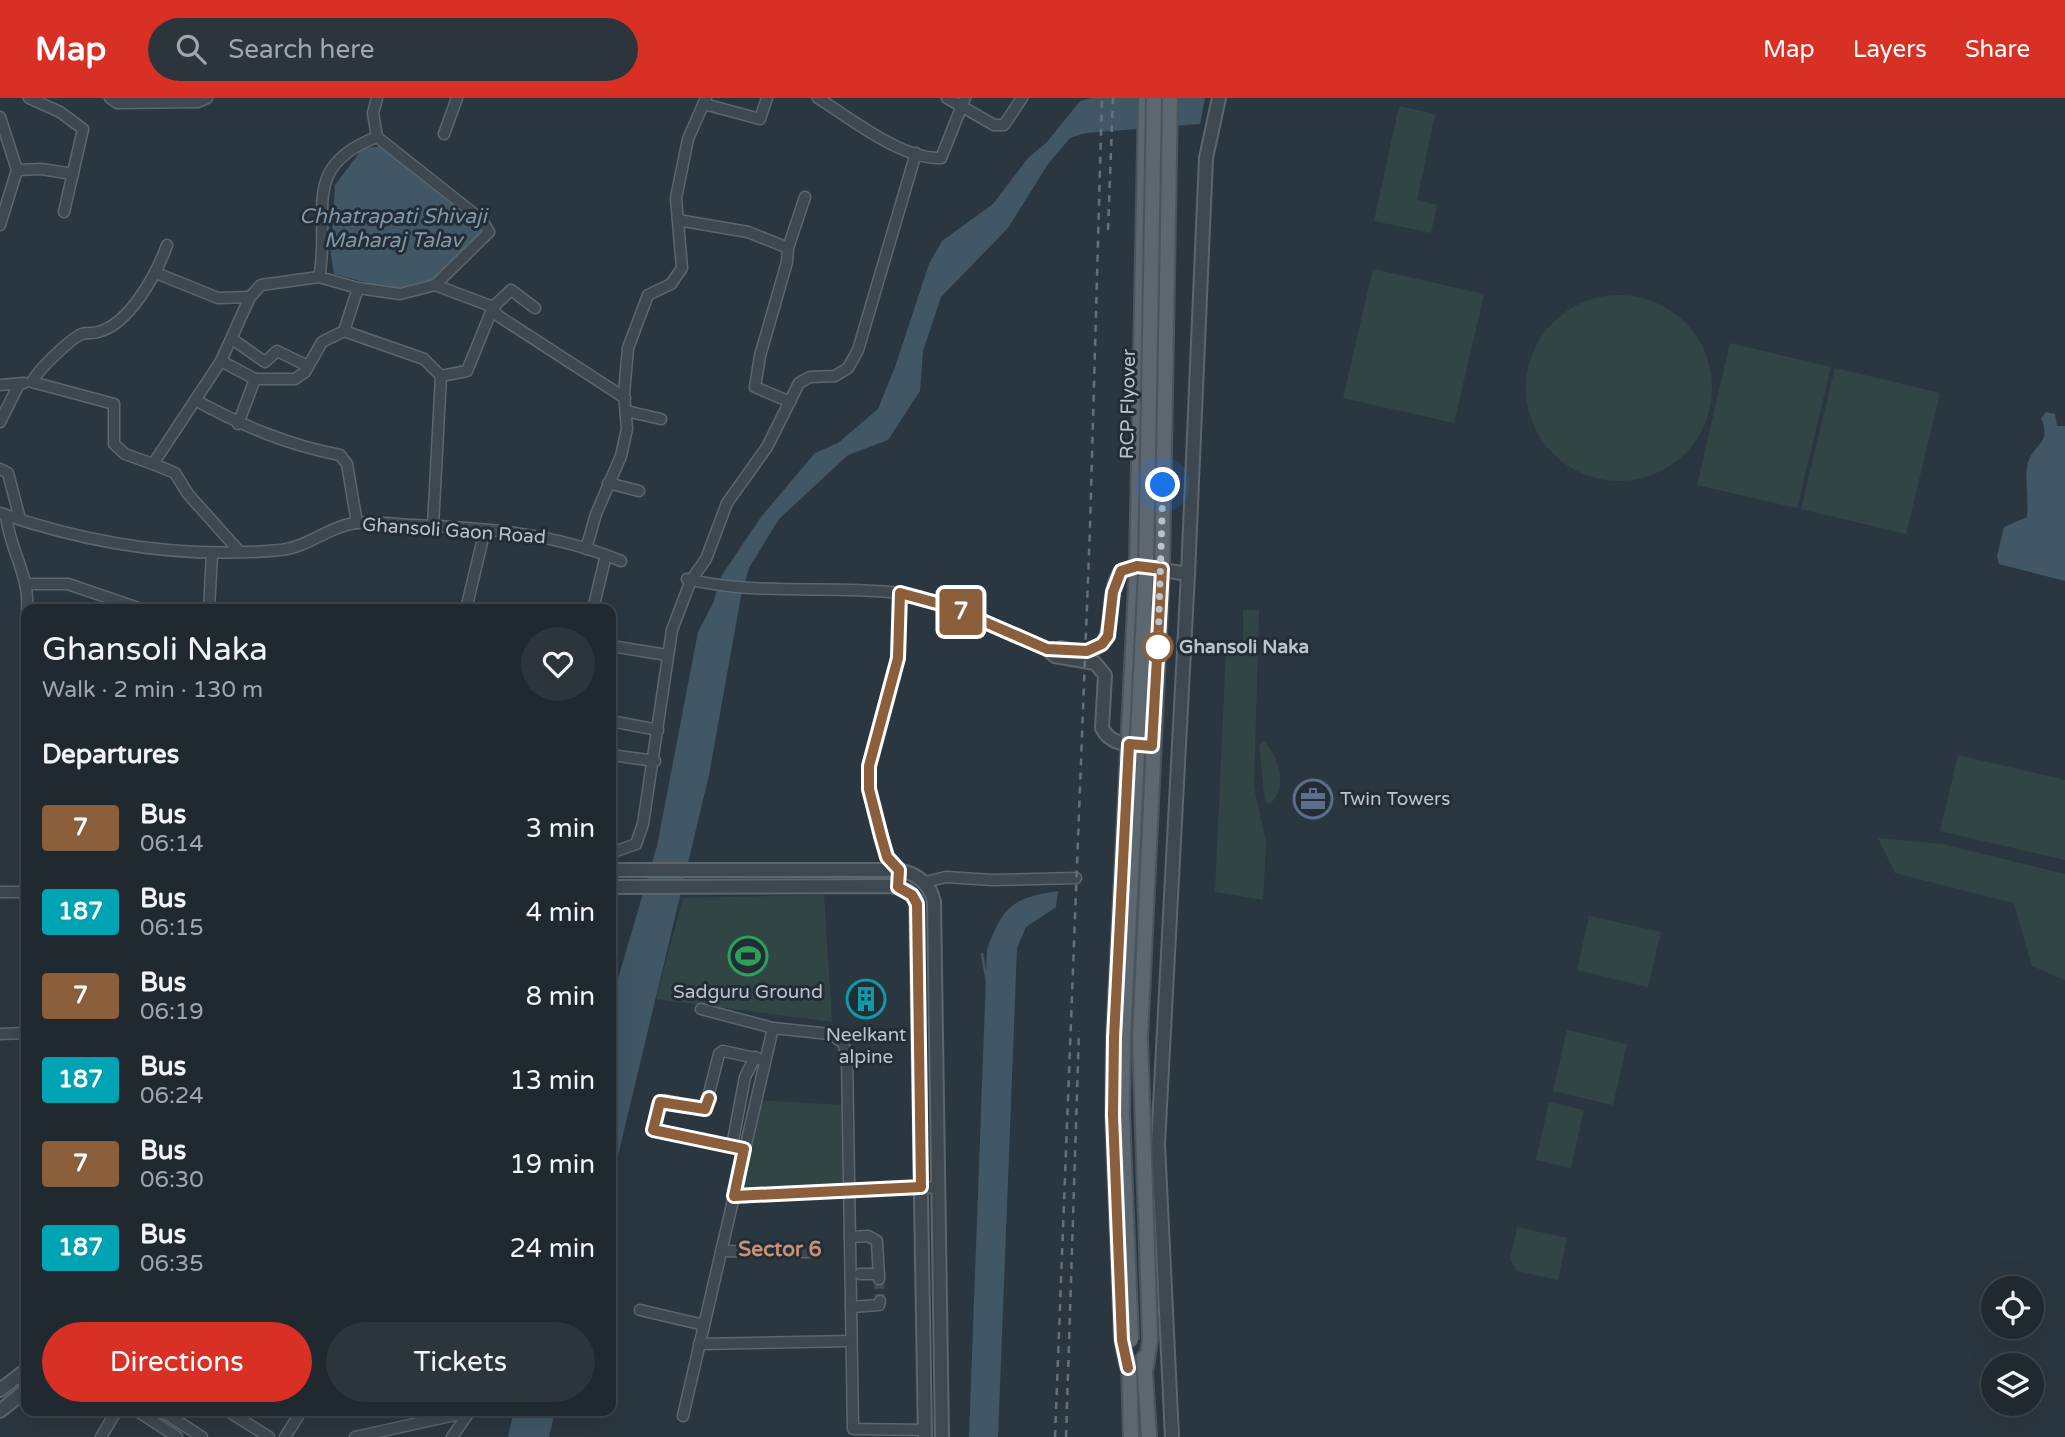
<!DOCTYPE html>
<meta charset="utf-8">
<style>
:root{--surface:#202930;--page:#2d353c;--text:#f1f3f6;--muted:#a2a6ab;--line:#3d454c;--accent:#d93025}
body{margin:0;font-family:"Varela Round",sans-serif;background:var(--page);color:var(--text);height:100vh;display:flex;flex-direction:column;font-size:26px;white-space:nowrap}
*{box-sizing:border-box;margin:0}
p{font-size:23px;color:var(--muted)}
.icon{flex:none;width:38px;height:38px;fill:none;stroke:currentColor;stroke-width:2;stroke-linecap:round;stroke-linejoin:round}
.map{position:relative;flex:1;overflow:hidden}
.panel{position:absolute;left:21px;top:506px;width:595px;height:812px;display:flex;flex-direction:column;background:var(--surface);border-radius:14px;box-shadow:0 7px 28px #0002,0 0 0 2px var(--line)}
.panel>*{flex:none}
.badge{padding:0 14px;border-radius:5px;font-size:24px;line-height:46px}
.tools{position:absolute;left:1981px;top:1178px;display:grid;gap:14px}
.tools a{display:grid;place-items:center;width:63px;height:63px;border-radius:50%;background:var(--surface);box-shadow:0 7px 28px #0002,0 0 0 2px var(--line);font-size:35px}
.you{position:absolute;width:35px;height:35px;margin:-18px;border:5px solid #fff;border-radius:50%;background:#1a73e8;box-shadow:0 0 0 10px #1a73e833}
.map>.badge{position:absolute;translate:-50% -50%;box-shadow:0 0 0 4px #fff}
h2{padding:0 21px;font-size:26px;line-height:63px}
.round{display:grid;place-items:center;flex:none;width:74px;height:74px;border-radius:37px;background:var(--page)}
.headline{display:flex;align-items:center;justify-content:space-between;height:119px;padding:0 21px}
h1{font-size:33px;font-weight:600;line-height:52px}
.cta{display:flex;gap:14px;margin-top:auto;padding:14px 21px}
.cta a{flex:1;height:80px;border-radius:42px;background:var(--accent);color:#fff;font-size:28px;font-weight:600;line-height:80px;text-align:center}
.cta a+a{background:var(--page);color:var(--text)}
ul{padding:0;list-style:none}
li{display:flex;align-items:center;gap:21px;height:84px;padding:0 21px}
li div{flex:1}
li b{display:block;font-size:26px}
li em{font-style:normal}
li .badge{min-width:77px;font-weight:700;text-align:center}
header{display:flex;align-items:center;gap:42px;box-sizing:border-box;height:98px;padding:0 35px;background:var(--accent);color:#fff}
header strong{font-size:33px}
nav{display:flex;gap:38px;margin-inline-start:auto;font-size:24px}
.search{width:490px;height:63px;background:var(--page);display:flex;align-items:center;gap:18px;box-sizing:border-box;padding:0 24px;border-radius:38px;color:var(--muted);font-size:26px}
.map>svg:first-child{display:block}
.green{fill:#314644}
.water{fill:#425766}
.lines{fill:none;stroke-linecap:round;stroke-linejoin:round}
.stream{stroke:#425766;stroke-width:2.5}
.minor-tunnel{stroke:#414c55;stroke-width:10;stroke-dasharray:10 5;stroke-linecap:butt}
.minor-casing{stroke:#5c666d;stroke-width:13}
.tertiary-casing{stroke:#5c666d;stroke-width:16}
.primary-casing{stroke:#4b545c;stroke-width:18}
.minor{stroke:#3e4850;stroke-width:10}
.tertiary{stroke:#3e4850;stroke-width:12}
.primary{stroke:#5d6770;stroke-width:14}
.rail{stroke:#657079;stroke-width:2.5;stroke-dasharray:7 7;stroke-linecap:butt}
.primary-bridge-casing{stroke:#4b545c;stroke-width:18;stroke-linecap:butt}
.primary-bridge{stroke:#5d6770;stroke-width:14}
.line-casing{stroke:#fff;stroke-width:16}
.line{stroke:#8b5e3c;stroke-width:10}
.walk{stroke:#bbc3ca;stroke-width:7;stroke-dasharray:0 12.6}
.stop-dot{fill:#fff;stroke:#8b5e3c;stroke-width:3.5}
.labels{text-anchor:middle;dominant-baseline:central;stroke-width:6;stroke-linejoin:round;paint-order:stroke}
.street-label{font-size:19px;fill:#bbc3ca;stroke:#232d36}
.stop-label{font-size:19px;font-weight:bold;fill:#bbc3ca;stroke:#232d36;text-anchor:start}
.poi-label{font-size:19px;fill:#bbc3ca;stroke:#232d36}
.water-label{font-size:21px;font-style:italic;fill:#8097a9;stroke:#232d36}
.neighbourhood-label{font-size:21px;font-weight:bold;fill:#ca9077;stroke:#232d36}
</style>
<header>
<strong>Map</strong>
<div class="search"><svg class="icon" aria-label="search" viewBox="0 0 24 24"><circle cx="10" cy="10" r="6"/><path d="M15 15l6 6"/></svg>Search here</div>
<nav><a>Map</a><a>Layers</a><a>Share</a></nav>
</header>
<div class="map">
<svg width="2065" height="1339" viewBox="0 0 2065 1339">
<rect width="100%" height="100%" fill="#2b3740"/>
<g class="green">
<polygon points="1399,8 1435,16 1417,102 1437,107 1431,135 1374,123"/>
<polygon points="1373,171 1484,196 1454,325 1343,300"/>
<circle cx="1619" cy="290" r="93"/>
<polygon points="1730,245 1831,269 1797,410 1697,387"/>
<polygon points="1835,270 1940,295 1906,436 1801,411"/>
<polygon points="1243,512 1259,512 1254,689 1266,745 1263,802 1215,794 1226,554 1243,551"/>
<path d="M1263 642C1279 658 1288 689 1270 706L1265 703 1259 647Z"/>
<polygon points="1958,657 2065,682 2065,762 1940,733"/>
<polygon points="1878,740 1942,746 2065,776 2065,882 2032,868 2014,805 1895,775"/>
<polygon points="824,797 832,924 656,901 683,800"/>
<polygon points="1589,818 1661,834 1648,889 1577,872"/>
<polygon points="1567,932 1627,946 1613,1007 1553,993"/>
<polygon points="755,1002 843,1007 845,1089 734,1093"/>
<polygon points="1549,1004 1584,1012 1571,1070 1536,1062"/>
<polygon points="1517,1129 1567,1140 1558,1182 1517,1173 1510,1161"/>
</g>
<g class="water">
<polygon points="1091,0 1205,0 1200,26 1086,35 1070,40 1048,66 1008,130 941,199 923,253 920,293 888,342 848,357 779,421 749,470 741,498 709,677 611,1087 611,904 657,748 698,534 713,505 722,477 761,419 815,355 838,345 878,311 895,269 929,166 942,143 993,106 1028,60 1047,44 1080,3"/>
<polygon points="386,48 483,128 484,139 427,185 391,191 334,176 331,157 335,87 363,50"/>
<path d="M2046 314 2055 316 2057 328H2065V483L1999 466 1997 458 2004 429 2027 419C2029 402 2025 385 2027 369 2031 345 2053 348 2041 320Z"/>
<path d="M1058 793 1056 809 1026 829 1017 850 998 1339H969L987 852C1003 807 1013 800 1058 793Z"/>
<polygon points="514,1313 555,1313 549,1339 508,1339"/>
</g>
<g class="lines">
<polyline class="stream" points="982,856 987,884"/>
<polyline class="minor-tunnel" points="879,1181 880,1203"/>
<defs>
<g id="minor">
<polyline points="29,0 60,14 83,31 64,114"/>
<polyline points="110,0 117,5 198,4 207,0"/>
<polyline points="377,0 373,15 377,39 482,122 489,134 435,187"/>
<path d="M818 0C850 20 902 62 941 60L965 0"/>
<polyline points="947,0 994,27 1004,27 1022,0"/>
<polyline points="704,6 760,21 767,0"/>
<polyline points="0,19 17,72 0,127"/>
<polyline points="444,36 457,0"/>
<polyline points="17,72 41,71 73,76"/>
<polyline points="678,122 748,134 788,150 787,164 760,258 755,289 790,304"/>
<polyline points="788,150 805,99"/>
<polyline points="156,175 218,200 250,199"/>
<path d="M319 179C332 118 297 69 377 39"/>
<polyline points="344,233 358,190"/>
<polyline points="232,241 265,264 277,253 308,268"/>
<polyline points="221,263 255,281 295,281 305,274 322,244 344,233 424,261 441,278 433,428"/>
<polyline points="441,278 467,273 493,209 497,217 625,300"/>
<polyline points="0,287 24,285"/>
<path d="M195 302C241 327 287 347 340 357L347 366 357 425"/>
<polyline points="626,313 661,321"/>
<polyline points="0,324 19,286"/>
<polyline points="238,326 255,281"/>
<path d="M153 366 125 356 114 346V306L32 284C37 273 71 240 82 236 88 234 93 236 98 234 130 226 157 175 167 147"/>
<polyline points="0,371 8,375 20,421"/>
<polyline points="608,385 639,393"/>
<path d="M0 415C92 447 184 461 281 452 308 449 328 429 355 425 374 423 395 426 414 427 485 430 555 435 621 463"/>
<path d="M6 417C9 450 30 478 27 511"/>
<polyline points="586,451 596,416 621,358 627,331 624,296 628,250 648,197 671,186 682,170 676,100 688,41 706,0"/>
<polyline points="239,453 188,396 175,375 153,366 221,263 250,199 261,187 319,179 358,190 400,196 435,187 493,209 511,192 535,210"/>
<path d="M687 481C757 498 829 487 900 495"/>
<polyline points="26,486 68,486 141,511"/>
<polyline points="209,511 212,456"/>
<polyline points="466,511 485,432"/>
<polyline points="593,511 606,457"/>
<polyline points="611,548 667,557"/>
<polyline points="611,623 658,632"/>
<polyline points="611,657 655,663"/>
<polyline points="611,755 636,746 643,726 672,532 691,482 706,461 727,405 767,349 799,285 810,279 835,278 848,270 858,252 916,55"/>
<polyline points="925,784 946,779 992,782 1076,780"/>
<polyline points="0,794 26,794"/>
<polyline points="701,911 773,930 830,936 843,945 847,958 853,1331 925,1332"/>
<polyline points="0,936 26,935"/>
<polyline points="732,1048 745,979 755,959"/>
<polyline points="744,1051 653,1032 657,1007 665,1002 705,1011 719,956 723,953 765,962"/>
<polyline points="734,1098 939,1089"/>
<polyline points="850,1139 868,1138 877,1143 879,1181"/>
<polyline points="721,1153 814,1154"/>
<polyline points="860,1176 879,1176"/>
<polyline points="851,1209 879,1207 880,1203"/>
<polyline points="640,1212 704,1227"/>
<polyline points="699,1246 851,1243"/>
<polyline points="136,1312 177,1339"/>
<polyline points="160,1312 202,1339"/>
<polyline points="226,1312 269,1339"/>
<polyline points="683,1318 773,930"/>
<polyline points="101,1339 117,1312"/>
<polyline points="285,1339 302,1312"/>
<polyline points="355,1339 469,1314"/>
<polyline points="452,1339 470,1313"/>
</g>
<g id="tertiary">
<path d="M1061 550C1130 568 1098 505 1121 473L1137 468 1188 476"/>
<path d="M611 772H899C917 776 930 785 934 804L942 1339"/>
<path d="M899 776V772L887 759 881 738 869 691V669L898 560 900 495 948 508 1047 551 1055 558 1095 565 1105 577 1102 630C1111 649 1134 647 1152 648"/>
<polyline points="611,789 892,788 908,793 916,801 925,1339"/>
<polyline points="0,1292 26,1272"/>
<polyline points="0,1313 26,1292"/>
<polyline points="1172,1339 1158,1046 1188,476 1206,60 1219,0"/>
</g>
<g id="primary">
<polyline points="1144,1260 1149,1339"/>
<polyline points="1129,1264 1131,1339"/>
<polyline points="1146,1269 1150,1241 1140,940 1162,471 1170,0"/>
<polyline points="1128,1270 1122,1242 1113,1017 1114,940 1137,468 1146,0"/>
</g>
</defs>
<use href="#minor" class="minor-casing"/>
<use href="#tertiary" class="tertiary-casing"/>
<use href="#primary" class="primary-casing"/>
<use href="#minor" class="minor"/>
<use href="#tertiary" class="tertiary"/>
<use href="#primary" class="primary"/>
<g class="rail">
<polyline points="1108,132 1113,0"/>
<polyline points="1055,1339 1090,430 1102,0"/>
<polyline points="1066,1339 1079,933"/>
</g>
<defs>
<polyline id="primary-bridge" points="1131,1242 1122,1016 1123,940 1146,473 1154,0"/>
</defs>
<use href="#primary-bridge" class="primary-bridge-casing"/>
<use href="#primary-bridge" class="primary-bridge"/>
</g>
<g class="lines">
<defs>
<polyline id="line" points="709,1000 705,1011 660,1004 653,1032 744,1051 734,1098 921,1089 917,806 912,797 898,789 899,772 887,759 881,738 869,691 869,668 898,560 900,495 948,508 1047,551 1087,553 1102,546 1108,538 1113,494 1121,473 1137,468 1162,471 1152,648 1129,646 1114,940 1113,1017 1122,1242 1128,1270"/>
</defs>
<use href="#line" class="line-casing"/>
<use href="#line" class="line"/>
<polyline class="walk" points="1158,549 1163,387"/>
</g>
<defs>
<symbol id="office-ring" viewBox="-11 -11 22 22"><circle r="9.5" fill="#232d36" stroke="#5c6f8a" stroke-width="1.5"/><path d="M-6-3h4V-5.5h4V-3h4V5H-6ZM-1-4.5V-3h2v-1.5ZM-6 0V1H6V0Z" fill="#5c6f8a"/></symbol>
<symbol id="stadium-ring" viewBox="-11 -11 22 22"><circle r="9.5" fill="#232d36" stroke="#2e9e5b" stroke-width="1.5"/><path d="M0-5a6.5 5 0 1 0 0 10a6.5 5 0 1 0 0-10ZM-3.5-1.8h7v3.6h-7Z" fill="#2e9e5b"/></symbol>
<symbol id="building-ring" viewBox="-11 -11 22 22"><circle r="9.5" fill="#232d36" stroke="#0f9aa8" stroke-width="1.5"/><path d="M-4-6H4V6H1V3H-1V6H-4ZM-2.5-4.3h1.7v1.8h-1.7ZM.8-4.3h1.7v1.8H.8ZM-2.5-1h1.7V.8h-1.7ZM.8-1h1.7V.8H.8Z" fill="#0f9aa8"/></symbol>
</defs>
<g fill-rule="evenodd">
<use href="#office-ring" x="1291" y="679" width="44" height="44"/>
<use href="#stadium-ring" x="726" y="836" width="44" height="44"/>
<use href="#building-ring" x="844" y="879" width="44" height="44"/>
</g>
<circle class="stop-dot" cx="1158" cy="549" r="14"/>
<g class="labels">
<g class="street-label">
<text transform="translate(1128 306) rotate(-89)">RCP Flyover</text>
<text transform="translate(454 433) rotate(4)">Ghansoli Gaon Road</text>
</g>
<g class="stop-label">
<text x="1179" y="549">Ghansoli Naka</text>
</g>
<g class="poi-label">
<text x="1340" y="701" text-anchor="start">Twin Towers</text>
<text x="748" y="894">Sadguru Ground</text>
<text x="866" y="937">Neelkant<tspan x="866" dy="22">alpine</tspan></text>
</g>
<g class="water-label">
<text x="393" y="118">Chhatrapati Shivaji<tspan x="393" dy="24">Maharaj Talav</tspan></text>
</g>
<g class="neighbourhood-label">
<text x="780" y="1151">Sector 6</text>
</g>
</g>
</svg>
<div class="tools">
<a><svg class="icon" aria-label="locate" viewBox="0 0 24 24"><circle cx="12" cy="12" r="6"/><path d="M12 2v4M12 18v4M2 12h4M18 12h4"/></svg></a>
<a><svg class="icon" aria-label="layers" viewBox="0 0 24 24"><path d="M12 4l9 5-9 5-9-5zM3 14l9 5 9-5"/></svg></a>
</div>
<div class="you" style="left:1163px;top:387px"></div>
<b class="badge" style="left:961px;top:514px;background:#8b5e3c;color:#fff">7</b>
<section class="panel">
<div class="headline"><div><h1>Ghansoli Naka</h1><p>Walk · 2 min · 130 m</p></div><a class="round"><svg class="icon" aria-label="heart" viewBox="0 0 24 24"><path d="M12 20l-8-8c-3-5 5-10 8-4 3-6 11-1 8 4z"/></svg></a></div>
<h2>Departures</h2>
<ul>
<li><span class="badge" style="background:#8b5e3c;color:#fff">7</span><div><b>Bus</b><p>06:14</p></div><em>3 min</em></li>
<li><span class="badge" style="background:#00a3b4;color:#fff">187</span><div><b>Bus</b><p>06:15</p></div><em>4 min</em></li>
<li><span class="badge" style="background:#8b5e3c;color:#fff">7</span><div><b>Bus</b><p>06:19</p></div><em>8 min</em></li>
<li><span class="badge" style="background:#00a3b4;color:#fff">187</span><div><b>Bus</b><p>06:24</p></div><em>13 min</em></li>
<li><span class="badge" style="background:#8b5e3c;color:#fff">7</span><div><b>Bus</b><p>06:30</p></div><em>19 min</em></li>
<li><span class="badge" style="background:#00a3b4;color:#fff">187</span><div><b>Bus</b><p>06:35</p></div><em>24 min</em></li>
</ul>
<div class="cta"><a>Directions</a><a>Tickets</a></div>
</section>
</div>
